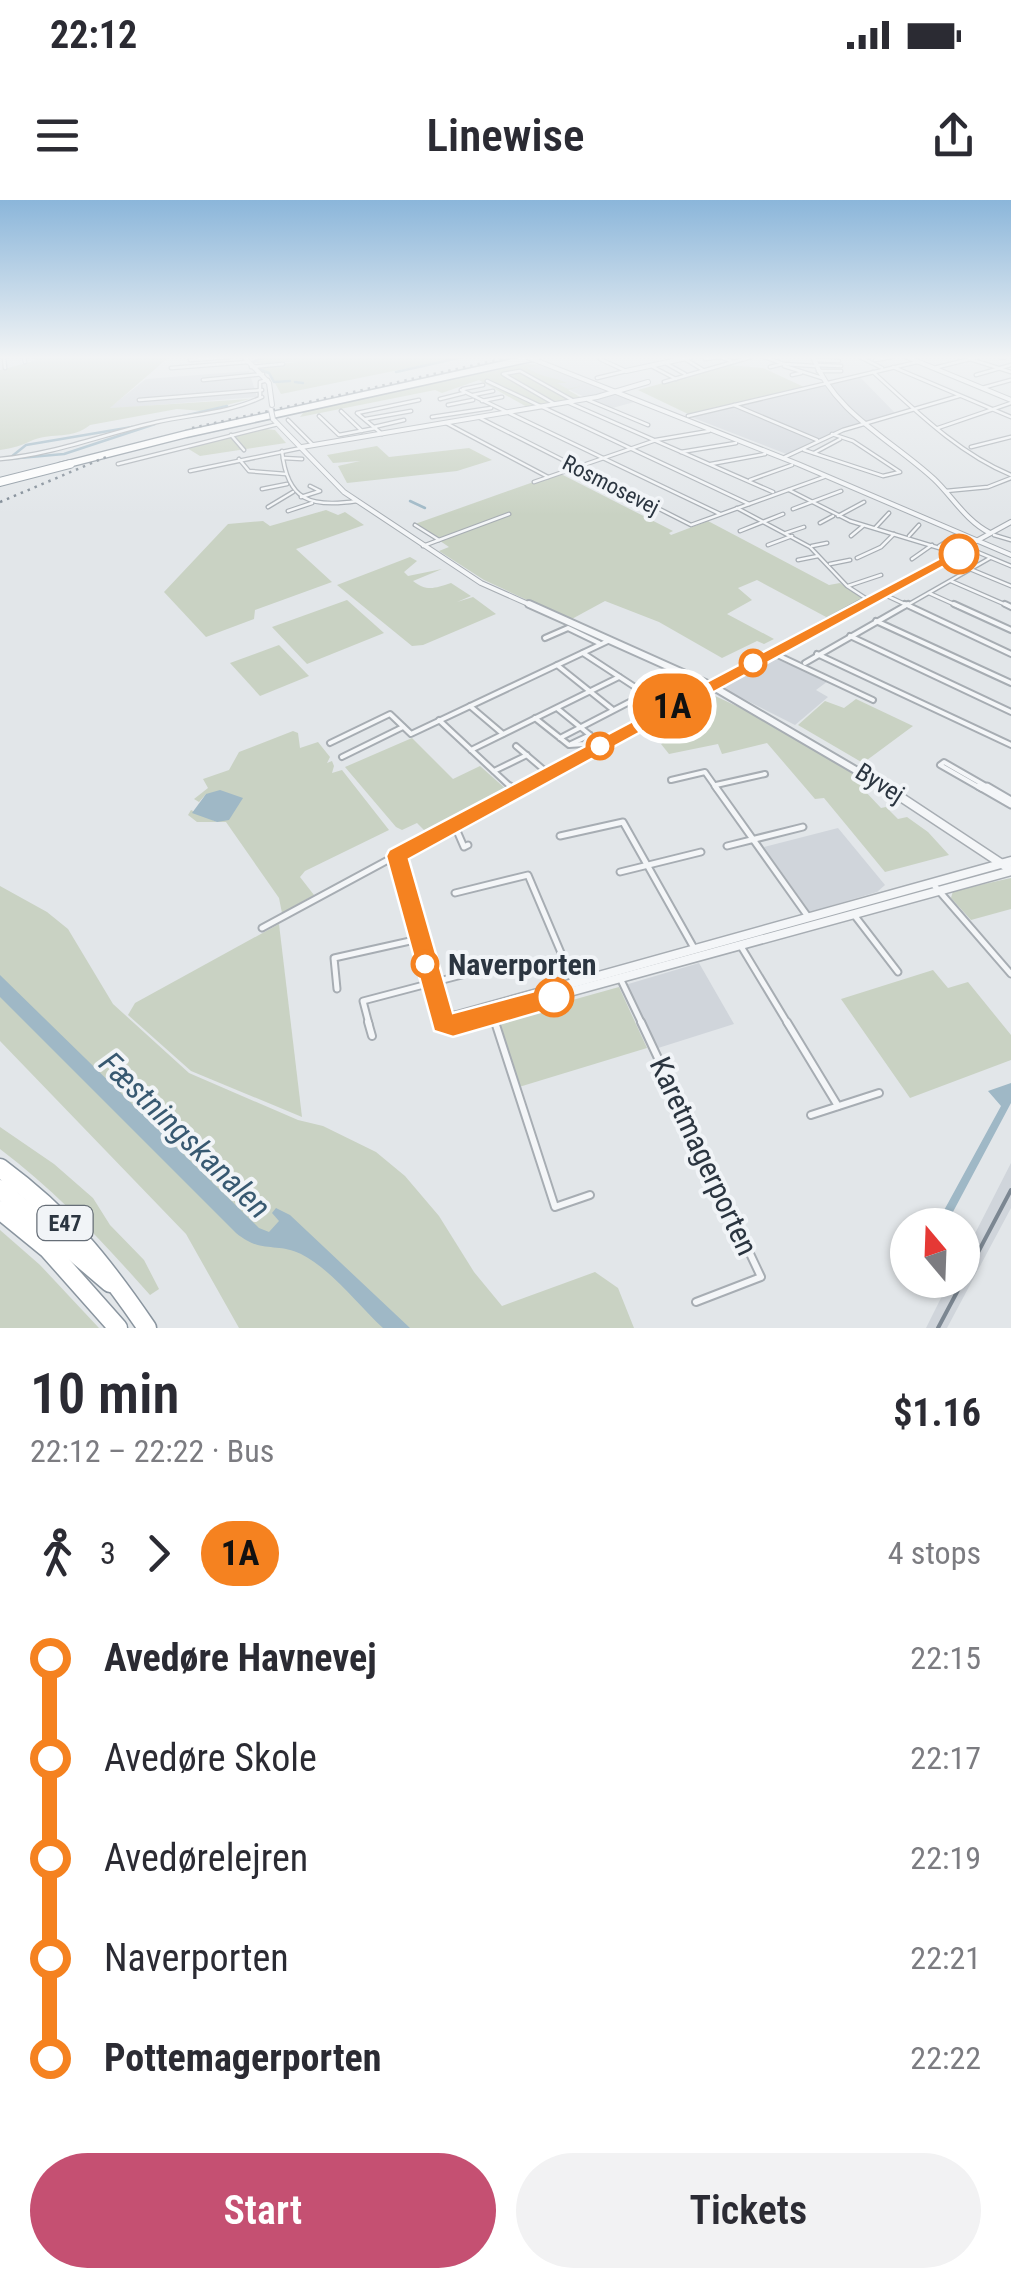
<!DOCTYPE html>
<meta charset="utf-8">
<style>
:root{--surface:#fff;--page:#f2f2f3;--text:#2b2b33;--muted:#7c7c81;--accent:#c55072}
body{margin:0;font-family:"Roboto Condensed",sans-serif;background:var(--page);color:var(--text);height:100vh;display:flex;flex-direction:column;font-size:38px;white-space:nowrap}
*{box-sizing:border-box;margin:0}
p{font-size:32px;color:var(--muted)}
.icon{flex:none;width:55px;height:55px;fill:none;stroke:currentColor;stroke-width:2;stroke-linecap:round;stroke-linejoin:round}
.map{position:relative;height:1128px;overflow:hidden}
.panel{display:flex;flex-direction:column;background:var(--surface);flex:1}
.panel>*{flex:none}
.badge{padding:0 20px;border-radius:32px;font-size:35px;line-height:65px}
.needle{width:65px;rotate:341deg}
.tools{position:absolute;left:890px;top:1008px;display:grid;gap:20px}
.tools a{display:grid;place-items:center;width:90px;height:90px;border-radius:50%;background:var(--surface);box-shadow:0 2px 8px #0004;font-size:50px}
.map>.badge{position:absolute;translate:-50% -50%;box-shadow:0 0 0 5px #fff}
.legs{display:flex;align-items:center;gap:15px;height:110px;padding:0 30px;font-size:32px}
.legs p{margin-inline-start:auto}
.headline{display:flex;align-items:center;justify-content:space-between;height:170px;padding:0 30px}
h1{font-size:55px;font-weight:600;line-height:75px}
.button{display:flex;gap:20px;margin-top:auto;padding:20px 30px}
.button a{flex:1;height:115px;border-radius:60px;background:var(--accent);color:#fff;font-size:40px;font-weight:600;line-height:115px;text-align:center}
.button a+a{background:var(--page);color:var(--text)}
ul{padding:0 30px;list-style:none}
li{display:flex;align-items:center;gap:35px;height:100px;font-size:38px}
li i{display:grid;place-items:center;width:15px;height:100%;margin:0 12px;background:currentColor}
li i::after{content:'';width:25px;height:25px;margin:-12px;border:8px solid;border-radius:50%;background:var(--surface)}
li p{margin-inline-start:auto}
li:first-child i{background:linear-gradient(#0000 50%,currentColor 0)}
li:last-child i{background:linear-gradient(currentColor 50%,#0000 0)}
.status{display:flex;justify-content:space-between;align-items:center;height:70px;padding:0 50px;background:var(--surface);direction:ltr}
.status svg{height:28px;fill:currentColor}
header{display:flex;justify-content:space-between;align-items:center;height:130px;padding:0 30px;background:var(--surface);font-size:45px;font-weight:600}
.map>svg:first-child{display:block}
.built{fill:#d0d5db}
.green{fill:#c9d2c3}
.water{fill:#9fb8c6}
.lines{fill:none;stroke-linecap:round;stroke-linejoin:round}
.stream{stroke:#9fb8c6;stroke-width:2.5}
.minor-far3-casing{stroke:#a7adb3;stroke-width:5}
.minor-far2-casing{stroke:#a7adb3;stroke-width:8}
.minor-far1-casing{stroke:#a7adb3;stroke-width:9}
.minor-casing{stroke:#a7adb3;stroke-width:10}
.tertiary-far3-casing{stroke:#a7adb3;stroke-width:6}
.tertiary-far2-casing{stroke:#a7adb3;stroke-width:10}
.tertiary-far1-casing{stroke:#a7adb3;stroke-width:11}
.tertiary-casing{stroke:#a7adb3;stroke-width:14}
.motorway-far2-casing{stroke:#8a959f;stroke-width:9}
.motorway-far1-casing{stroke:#8a959f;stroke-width:10}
.motorway-casing{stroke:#8a959f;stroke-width:21}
.minor-far3{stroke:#f4f6f8;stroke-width:2.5}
.minor-far2{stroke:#f4f6f8;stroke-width:4}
.minor-far1{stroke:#f4f6f8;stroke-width:5}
.minor{stroke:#f4f6f8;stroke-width:6}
.tertiary-far3{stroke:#f4f6f8;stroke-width:4}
.tertiary-far2{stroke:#f4f6f8;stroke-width:6}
.tertiary-far1{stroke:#f4f6f8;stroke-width:8}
.tertiary{stroke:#f4f6f8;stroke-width:10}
.motorway-far2{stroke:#fff;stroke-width:6}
.motorway-far1{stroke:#fff;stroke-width:8}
.motorway{stroke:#fff;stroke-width:18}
.tram{stroke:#7c8792;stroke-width:4}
.rail{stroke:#7c8792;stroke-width:2.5;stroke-dasharray:2.5 5;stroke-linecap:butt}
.tertiary-bridge-casing{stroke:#a7adb3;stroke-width:6;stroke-linecap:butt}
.tertiary-bridge{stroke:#f4f6f8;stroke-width:4}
.line-1{fill:#f58220;stroke:#fff;stroke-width:2.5}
.stop-1-dot{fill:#fff;stroke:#f58220;stroke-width:5}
.labels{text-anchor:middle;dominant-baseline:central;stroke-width:8;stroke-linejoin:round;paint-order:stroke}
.far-street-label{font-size:22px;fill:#2b3540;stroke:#f1f4f7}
.shield{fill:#f1f4f7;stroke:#666e77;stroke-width:2.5}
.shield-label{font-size:22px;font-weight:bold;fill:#2b3540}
.street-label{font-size:25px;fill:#2b3540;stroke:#f1f4f7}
.near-stop-label{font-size:30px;font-weight:bold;fill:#2b3540;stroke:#f1f4f7;text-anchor:start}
.near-street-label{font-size:30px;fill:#2b3540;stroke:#f1f4f7}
.near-water-label{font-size:32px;font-style:italic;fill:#385971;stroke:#f1f4f7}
</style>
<div class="status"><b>22:12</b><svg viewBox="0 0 49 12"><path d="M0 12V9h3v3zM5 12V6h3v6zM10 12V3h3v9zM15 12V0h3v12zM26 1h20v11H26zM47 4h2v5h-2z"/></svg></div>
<header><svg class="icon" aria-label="menu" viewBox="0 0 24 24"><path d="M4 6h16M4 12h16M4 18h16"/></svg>Linewise<svg class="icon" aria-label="share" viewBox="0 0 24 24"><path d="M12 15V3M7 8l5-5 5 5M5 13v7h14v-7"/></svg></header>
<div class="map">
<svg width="1011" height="1128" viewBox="0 0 1011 1128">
<rect width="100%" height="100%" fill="#e2e6e9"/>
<g class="built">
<polygon points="539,165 600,188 634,202 609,209 525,168"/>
<polygon points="249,171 257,197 108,209 146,179"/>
<polygon points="860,177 896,214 832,233 789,255 691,217"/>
<polygon points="776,459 828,481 816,490 828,497 795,525 724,489 737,477"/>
<polygon points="838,628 885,685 877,692 810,712 764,647"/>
<polygon points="699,763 734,824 655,849 625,785"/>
<polygon points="1011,963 1011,1008 947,1128 926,1128 950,1080 962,1080 963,1057"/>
</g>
<g class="green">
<path d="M34 157H169L110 208 250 199 203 211 177 209 90 225C72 240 53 232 33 240 21 246 13 248 0 250V170L34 161Z"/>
<polygon points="264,157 462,157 281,194 270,174 257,167 296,162 255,163"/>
<path d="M527 164 539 165 527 168C548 180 549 175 567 183H557L568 189 585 185 568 190 582 198 527 207 479 180 442 193 435 190 300 217 306 209Z"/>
<polygon points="728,165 763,168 804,187 688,214 638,190"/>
<polygon points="265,229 275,230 286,243 200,256 187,248"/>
<polygon points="377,246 389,257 469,248 492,260 457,271 347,283 338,266 360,261 333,263 327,255"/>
<polygon points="559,273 673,331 669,333 671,335 708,321 829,385 840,383 863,399 828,418 757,380 738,388 752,400 727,414 774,439 764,444 757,441 722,458 659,422 605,401 570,420 484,380 439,351 449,347 415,324"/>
<polygon points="326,310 338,315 345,312 364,325 296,349 332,382 255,410 254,419 206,437 164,392 228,324 263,321 270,326"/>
<path d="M410 357 417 361 404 372 408 376 442 369 413 381C427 392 435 388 451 383L471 396 457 402 473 397 496 414 423 445 412 446 337 385Z"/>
<polygon points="347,400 384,433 307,464 272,427"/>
<polygon points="279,445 309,476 260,496 230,463"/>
<polygon points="713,495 760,517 859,576 874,587 864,590 881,608 886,607 898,619 907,617 928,632 949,655 885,672 824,598 815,599 767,543 722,554 718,544 669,554 661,544 713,517 697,499"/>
<polygon points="856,499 913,526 863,563 798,525 825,501 844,508"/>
<polygon points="293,531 298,533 300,548 318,542 330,557 327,563 332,561 334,566 332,573 342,570 389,630 305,671 300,677 314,695 282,713 279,698 226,622 197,622 188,615 191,610 217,622 206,594 199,602 194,599 208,588 203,579 229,570 239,552"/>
<polygon points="412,538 453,579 480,566 507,590 428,634 417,623 402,630 396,627 345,567"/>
<polygon points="1011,678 1011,709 971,720 951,698 953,691"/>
<polygon points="0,686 47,712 68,729 113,804 189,873 298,920 323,926 376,952 405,976 439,1016 474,1072 502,1106 595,1072 618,1088 634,1128 239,1128 186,1034 0,841"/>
<polygon points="279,724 302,917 191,871 128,815 135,803"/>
<polygon points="933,770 948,788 968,782 1011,835 1011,860 910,898 841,799"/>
<polygon points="619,787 647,848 519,887 497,821"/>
<path d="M0 927 54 964 93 998 110 1025 144 1060 159 1089 150 1095C103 1042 57 992 0 949Z"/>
<polygon points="0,1030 40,1065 99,1128 0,1128"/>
</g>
<g class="water">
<polygon points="220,590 243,598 229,620 217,622 192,613 206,594"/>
<path d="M0 775 259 1028 269 1032 279 1021 272 1013 276 1008 290 1015 410 1128H383C358 1105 331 1069 301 1054 276 1042 261 1054 236 1033L0 797Z"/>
<polygon points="1011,883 1011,903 946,1025 936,1025 1001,906 988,891"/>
</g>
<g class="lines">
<g class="stream">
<polyline points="253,162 264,157"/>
<polyline points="258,169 269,173 274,182 290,181"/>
<polyline points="396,172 463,157"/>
<polyline points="295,182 303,183"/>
<polyline points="179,217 227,206"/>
<polyline points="11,257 26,245 132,227"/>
<polyline points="8,259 64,254 155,224"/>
<polyline points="410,301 425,308"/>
</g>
<defs>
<g id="minor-far3">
<polyline points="4,157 5,168"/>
<polyline points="24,157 25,162"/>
<polyline points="764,157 784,164 815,166"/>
<polyline points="860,157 882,168"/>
<polyline points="1000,157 1004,158"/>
<polyline points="600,159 626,171"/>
<polyline points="685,159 703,170"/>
<polyline points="705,159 721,157 733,162"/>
<polyline points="970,159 1011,172"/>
<polyline points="190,160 230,157"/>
<polyline points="814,160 839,161"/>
<polyline points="875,160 892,157"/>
<polyline points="667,164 685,174"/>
<polyline points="816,165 841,166"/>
<polyline points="784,166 822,178"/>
<polyline points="251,167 283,164"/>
<polyline points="653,167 676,179"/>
<polyline points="770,167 782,164"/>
<polyline points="893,167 1011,217"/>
<polyline points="171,168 248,162"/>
<polyline points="934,168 978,157"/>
<polyline points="818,171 841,171"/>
<path d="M873 172C915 210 958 253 1011 275"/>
<polyline points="792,175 801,173"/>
<polyline points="976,175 1011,165"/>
<polyline points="597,178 626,171"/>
<polyline points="203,180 263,174"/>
<polyline points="487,181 749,304"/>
<polyline points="664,182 751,157"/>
<polyline points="982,188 1011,180"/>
<polyline points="463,189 483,185"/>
<polyline points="461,190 720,314"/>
<polyline points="473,195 493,191"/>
<polyline points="260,197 260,182 268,180"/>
<polyline points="440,199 464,193"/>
<polyline points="139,200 262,190"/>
<polyline points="588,200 648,225"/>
<polyline points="482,201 502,197"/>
<polyline points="567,202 773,292"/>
<polyline points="555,204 503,174 520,171 574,201"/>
<polyline points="448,205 473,200"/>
<polyline points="734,205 817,240"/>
<polyline points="341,211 362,231"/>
<polyline points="319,216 339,235 376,228"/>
<polyline points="688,216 917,162"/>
<polyline points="432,217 491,208"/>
<polyline points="478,217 691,325 824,277"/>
<polyline points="366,219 411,211"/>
<polyline points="288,220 313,245"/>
<polyline points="446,223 548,277"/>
<polyline points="374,227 404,220"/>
<polyline points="938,228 1011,203"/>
<polyline points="382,234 357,213 419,200"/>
<polyline points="231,235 244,250"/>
<polyline points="971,247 1011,237"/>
<polyline points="804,250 883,276 900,272 853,241 832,234"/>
<path d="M282 251C287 301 311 308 357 301"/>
<polyline points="681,252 736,243"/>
<polyline points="814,253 840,239"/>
<polyline points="785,257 843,230 959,196"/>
<polyline points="283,258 302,259"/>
<path d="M0 259C55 254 104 234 157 222 193 214 229 213 262 197"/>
<polyline points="239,259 249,271 286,274"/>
<polyline points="118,264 278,224"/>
<polyline points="711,264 765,254"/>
<polyline points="190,271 301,248"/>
<polyline points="750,280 792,265"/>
<polyline points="534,282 656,240 709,231"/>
<polyline points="262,289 287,284"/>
<polyline points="789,290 850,321 959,354"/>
<polyline points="946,291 988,287 1011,278"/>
<polyline points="301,297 320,291 310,286"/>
<polyline points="268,307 293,292"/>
<polyline points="737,308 810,347 847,386 870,401"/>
<polyline points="793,309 841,291"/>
<polyline points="288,311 312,303"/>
<polyline points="838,316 864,302"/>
<polyline points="820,323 833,316"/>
<polyline points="415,325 439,340 423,346"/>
<polyline points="875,328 889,313"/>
<polyline points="740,331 783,314"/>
<polyline points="786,333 804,327"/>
<polyline points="994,335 1011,340"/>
<polyline points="851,336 863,326"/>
<polyline points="909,336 919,325"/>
<polyline points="439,340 509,314"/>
<polyline points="768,345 792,336"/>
<polyline points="812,346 827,343"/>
<polyline points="939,346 955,336"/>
<polyline points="975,351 1011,366"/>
<polyline points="857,358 881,347 894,334"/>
<polyline points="912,359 932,345"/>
<polyline points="798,360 818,356"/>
<polyline points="830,364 850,360"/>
<polyline points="970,369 1011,386"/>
<polyline points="951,381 1011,407"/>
<polyline points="848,386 881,375"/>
<polyline points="929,393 960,407"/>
<polyline points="883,394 911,407"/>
<polyline points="904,407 990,358"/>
</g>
<g id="minor-far2">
<polyline points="905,404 1011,454"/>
<polyline points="954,404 1011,430"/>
<polyline points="1005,404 1011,407"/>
<polyline points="876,421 1011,483"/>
<polyline points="850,436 1011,512"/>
<polyline points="545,438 568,428 599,443"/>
<polyline points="583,453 667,508"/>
<polyline points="773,453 873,500"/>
<polyline points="817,454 1011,545"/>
<polyline points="805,463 908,404"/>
<polyline points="557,465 612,509"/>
<polyline points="470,506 503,534"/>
<polyline points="535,518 569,545 584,544 590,535 558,509"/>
<polyline points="439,520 513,589"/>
<polyline points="560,538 643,495"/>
<polyline points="330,543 390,514 411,534 610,440"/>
<polyline points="571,544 590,535"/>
<polyline points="516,546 543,569"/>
<polyline points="471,550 619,477"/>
<polyline points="342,557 403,527"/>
<polyline points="494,571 527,555"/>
<polyline points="671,580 705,572 717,589"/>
<polyline points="716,585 765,574"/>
<polyline points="520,589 707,488"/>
<polyline points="982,589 940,565 944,562 991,589"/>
</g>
<g id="minor-far1">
<polyline points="510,586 515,591"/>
<polyline points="715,586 809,718"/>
<polyline points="978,586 1011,605"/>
<polyline points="987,586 1011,600"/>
<polyline points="454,624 464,647 468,645"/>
<polyline points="560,636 623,622 694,748"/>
<polyline points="727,646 803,627"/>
<polyline points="620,672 701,652"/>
<polyline points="933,684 1011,774"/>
<polyline points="455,693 528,675 573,781"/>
<polyline points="855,716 898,772"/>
<polyline points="262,728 525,586"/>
<polyline points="742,748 788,824"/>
<polyline points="620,778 642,824"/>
<polyline points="337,789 334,758 419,739"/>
<polyline points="492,814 495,824"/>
<polyline points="369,824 363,801 477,771"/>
</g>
<g id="minor">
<polyline points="368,822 372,836"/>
<polyline points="495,822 555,1007 590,995"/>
<polyline points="641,822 761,1077 696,1102"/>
<polyline points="787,822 838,906"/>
<polyline points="811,915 879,893"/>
</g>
<g id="tertiary-far3">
<polyline points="244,157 269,183 272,205"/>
<path d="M813 157C834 213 892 240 934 279 953 297 965 320 990 333"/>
<polyline points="907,157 1011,200"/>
<polyline points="535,160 798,264 1011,355"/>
<polyline points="626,171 691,157"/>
<polyline points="273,219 344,292 481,383 535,407"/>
<polyline points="302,247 597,197 648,182"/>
<polyline points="856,407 1011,322"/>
</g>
<g id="tertiary-far2">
<polyline points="529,404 712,486 888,589"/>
<polyline points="708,488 861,404"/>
</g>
<g id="tertiary-far1">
<polyline points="884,586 1011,670"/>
<polyline points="396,658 441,820 449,824"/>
<polyline points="440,814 455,816 1011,661"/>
<polyline points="453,824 1011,671"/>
</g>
<polyline id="tertiary" points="444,822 450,825 462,822"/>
<polyline id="motorway-far2" points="60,266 186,234 536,157"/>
<polyline id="motorway-far1" points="0,282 70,264"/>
<g id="motorway">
<path d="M0 968C65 1016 102 1062 147 1128"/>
<polyline points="0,989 110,1083"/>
<polyline points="0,1010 48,1049 118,1128"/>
</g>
</defs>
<use href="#minor-far3" class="minor-far3-casing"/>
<use href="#minor-far2" class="minor-far2-casing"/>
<use href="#minor-far1" class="minor-far1-casing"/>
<use href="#minor" class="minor-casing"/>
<use href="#tertiary-far3" class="tertiary-far3-casing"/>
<use href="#tertiary-far2" class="tertiary-far2-casing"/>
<use href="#tertiary-far1" class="tertiary-far1-casing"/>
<use href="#tertiary" class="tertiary-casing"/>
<use href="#motorway-far2" class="motorway-far2-casing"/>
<use href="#motorway-far1" class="motorway-far1-casing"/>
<use href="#motorway" class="motorway-casing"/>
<use href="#minor-far3" class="minor-far3"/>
<use href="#minor-far2" class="minor-far2"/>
<use href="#minor-far1" class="minor-far1"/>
<use href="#minor" class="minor"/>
<use href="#tertiary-far3" class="tertiary-far3"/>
<use href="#tertiary-far2" class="tertiary-far2"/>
<use href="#tertiary-far1" class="tertiary-far1"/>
<use href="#tertiary" class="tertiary"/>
<use href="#motorway-far2" class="motorway-far2"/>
<use href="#motorway-far1" class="motorway-far1"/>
<use href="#motorway" class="motorway"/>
<polyline class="tram" points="938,1128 1011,990"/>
<g class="rail">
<polyline points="192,228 510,157"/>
<polyline points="0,302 106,257"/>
</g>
<defs>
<g id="tertiary-bridge">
<polyline points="527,157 535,160"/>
<polyline points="271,210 273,219"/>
</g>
</defs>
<use href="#tertiary-bridge" class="tertiary-bridge-casing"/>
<use href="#tertiary-bridge" class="tertiary-bridge"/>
</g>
<linearGradient id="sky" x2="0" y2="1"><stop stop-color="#8bb6da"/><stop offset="0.5" stop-color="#f2f4f5"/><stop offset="1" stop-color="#f2f4f5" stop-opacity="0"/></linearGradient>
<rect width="1011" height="315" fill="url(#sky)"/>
<polygon class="line-1" points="954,351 966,354 409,659 453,813 554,786 563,789 566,797 563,805 554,808 453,837 434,831 386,656 389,650"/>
<g class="stop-1-dot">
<circle cx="959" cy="354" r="18"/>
<circle cx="753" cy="463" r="12"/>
<circle cx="600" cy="546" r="12"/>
<circle cx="425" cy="764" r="12"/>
<circle cx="554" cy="797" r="18"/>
</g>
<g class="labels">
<g class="far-street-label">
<text transform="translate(611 285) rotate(27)">Rosmosevej</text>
</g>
<rect class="shield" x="37.5" y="1006" width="55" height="34" rx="8"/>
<g class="shield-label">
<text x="65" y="1023">E47</text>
</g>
<g class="street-label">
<text transform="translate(880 583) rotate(32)">Byvej</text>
</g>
<g class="near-stop-label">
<text x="448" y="764">Naverporten</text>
</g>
<g class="near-street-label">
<text transform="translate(704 956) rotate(65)">Karetmagerporten</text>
</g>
<g class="near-water-label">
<text transform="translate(185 935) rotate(44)">Fæstningskanalen</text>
</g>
</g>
</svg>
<div class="tools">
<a><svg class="needle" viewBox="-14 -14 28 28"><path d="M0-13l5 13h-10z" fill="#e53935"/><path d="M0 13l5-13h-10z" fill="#7c7c81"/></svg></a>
</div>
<b class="badge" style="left:672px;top:506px;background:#f58220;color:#111">1A</b>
</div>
<section class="panel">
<div class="headline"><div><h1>10 min</h1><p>22:12 – 22:22 · Bus</p></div><b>$1.16</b></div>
<div class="legs"><svg class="icon" aria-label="walk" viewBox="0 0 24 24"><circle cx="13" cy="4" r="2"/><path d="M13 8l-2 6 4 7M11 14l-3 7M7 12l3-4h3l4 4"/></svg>3<svg class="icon" aria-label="forward" viewBox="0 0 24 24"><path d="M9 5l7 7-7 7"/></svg><b class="badge" style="background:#f58220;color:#111">1A</b><p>4 stops</p></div>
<ul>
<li><i style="color:#f58220"></i><b>Avedøre Havnevej</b><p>22:15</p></li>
<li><i style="color:#f58220"></i><span>Avedøre Skole</span><p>22:17</p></li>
<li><i style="color:#f58220"></i><span>Avedørelejren</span><p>22:19</p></li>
<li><i style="color:#f58220"></i><span>Naverporten</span><p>22:21</p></li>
<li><i style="color:#f58220"></i><b>Pottemagerporten</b><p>22:22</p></li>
</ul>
<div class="button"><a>Start</a><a>Tickets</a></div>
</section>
